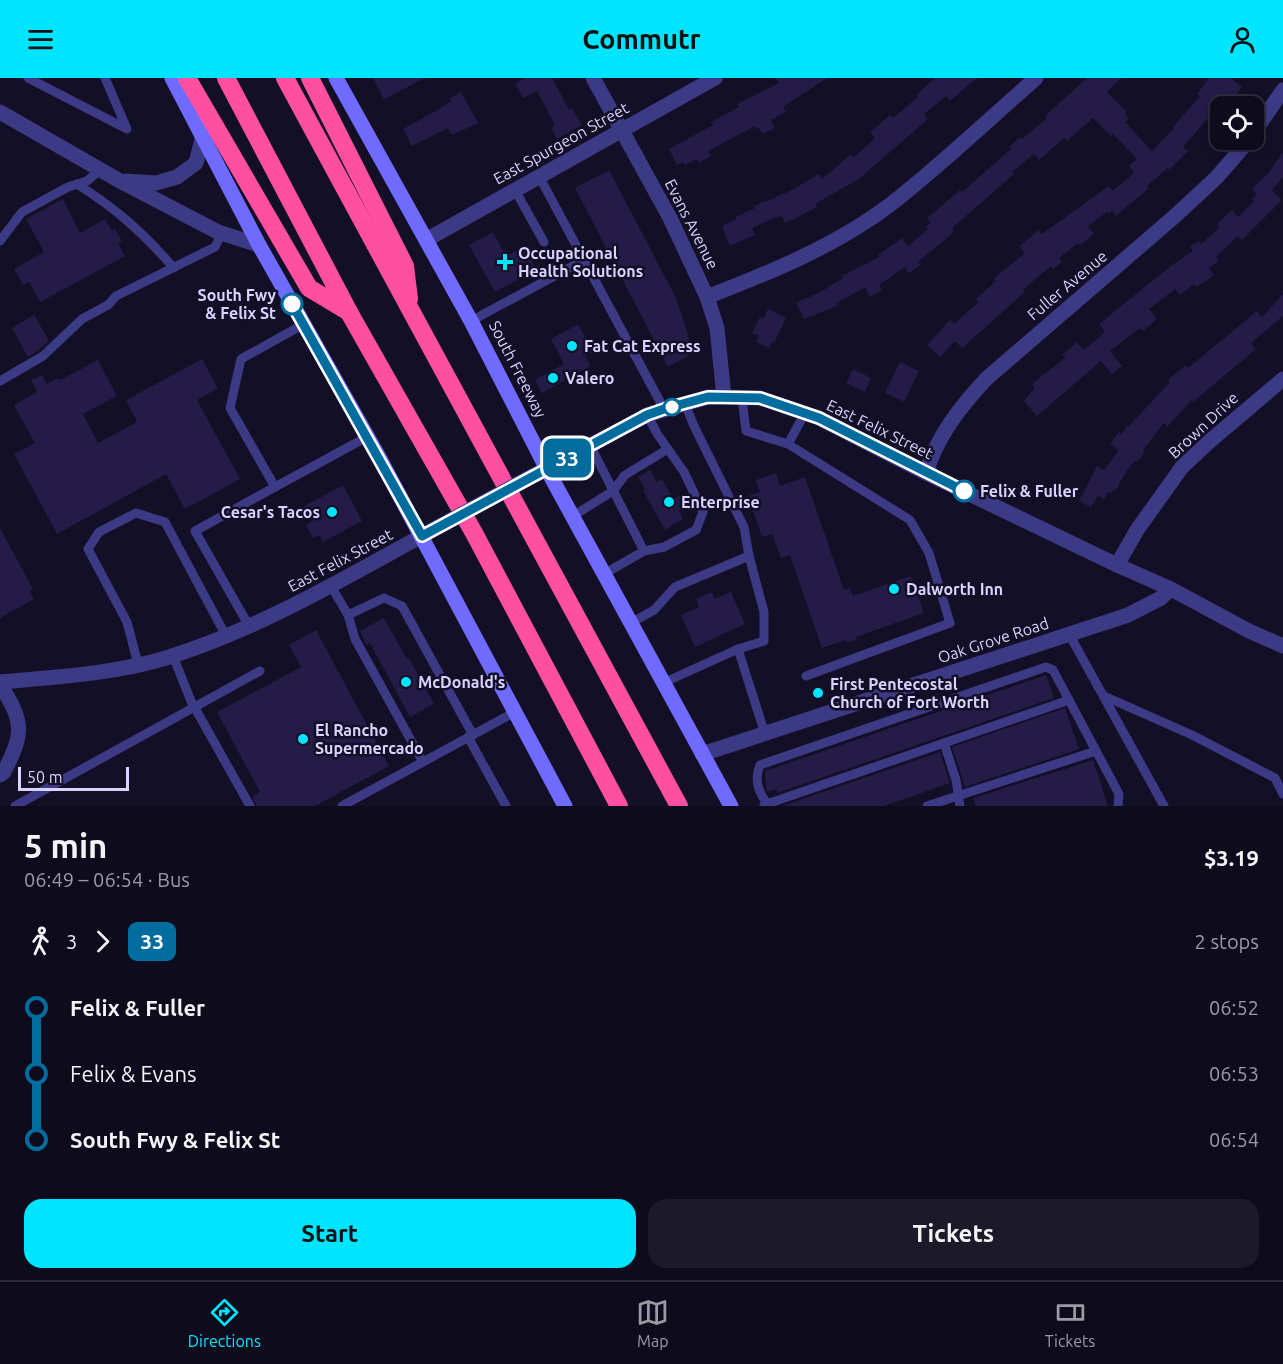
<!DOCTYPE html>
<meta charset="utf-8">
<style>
:root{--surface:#0e0b1c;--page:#1c1929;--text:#f1f3f6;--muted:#9b9ba3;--line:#2e2b3b;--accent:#00e5ff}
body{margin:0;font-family:Ubuntu,sans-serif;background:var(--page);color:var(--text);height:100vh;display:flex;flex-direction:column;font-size:22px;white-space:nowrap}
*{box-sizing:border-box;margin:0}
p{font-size:20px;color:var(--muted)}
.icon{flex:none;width:33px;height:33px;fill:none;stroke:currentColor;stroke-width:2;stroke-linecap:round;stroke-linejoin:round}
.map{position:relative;height:728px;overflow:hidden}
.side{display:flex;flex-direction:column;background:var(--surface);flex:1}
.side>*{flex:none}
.badge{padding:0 12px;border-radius:9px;font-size:21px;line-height:39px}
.controls{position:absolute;left:1210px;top:18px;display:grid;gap:12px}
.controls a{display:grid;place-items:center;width:54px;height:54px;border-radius:12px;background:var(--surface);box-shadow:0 3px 9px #0003,0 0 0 2px var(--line);font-size:30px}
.scale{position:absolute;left:18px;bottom:15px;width:111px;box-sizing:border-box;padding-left:6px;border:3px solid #d9d4ff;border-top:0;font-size:16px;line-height:21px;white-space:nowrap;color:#d9d4ff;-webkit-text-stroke:4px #130f26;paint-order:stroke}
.map>.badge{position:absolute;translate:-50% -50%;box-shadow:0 0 0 3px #fff}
.legs{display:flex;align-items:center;gap:9px;height:66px;padding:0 24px;font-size:20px}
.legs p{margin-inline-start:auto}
.summary{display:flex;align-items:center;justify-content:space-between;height:102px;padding:0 24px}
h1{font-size:33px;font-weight:700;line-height:45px}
.cta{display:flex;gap:12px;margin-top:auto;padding:12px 24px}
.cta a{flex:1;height:69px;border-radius:18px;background:var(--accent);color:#111;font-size:24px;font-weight:700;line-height:69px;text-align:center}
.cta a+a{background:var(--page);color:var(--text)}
ul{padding:0 24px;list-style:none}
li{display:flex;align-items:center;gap:21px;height:66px;font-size:22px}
li i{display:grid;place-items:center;width:9px;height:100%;margin:0 8px;background:currentColor}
li i::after{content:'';width:15px;height:15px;margin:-8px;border:4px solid;border-radius:50%;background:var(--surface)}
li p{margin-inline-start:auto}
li:first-child i{background:linear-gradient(#0000 50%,currentColor 0)}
li:last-child i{background:linear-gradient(currentColor 50%,#0000 0)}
header{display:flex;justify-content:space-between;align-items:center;height:78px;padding:0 24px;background:var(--accent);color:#111;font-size:27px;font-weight:700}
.tabs{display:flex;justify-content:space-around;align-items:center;height:84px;border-top:2px solid var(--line);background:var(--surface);font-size:16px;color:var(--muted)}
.tabs a{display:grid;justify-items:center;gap:3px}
.tabs .on{color:var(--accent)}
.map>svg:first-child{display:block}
.building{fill:#241b47}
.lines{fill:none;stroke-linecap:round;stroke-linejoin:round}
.service{stroke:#3d3a85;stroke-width:9}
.minor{stroke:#3d3a85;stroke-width:15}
.tertiary{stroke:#3d3a85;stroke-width:15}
.secondary{stroke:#6f6bff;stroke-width:15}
.motorway{stroke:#ff4fa3;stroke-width:18}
.tertiary-bridge{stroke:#3d3a85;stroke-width:15}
.line-1-casing{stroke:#fff;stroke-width:14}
.line-1{stroke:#006d9e;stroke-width:9}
.poi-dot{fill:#00e5ff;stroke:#130f26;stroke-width:2}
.stop-1-dot{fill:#fff;stroke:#006d9e;stroke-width:3}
.labels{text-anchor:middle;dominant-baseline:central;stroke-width:5;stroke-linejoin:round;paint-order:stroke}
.street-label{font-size:16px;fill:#d9d4ff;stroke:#130f26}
.poi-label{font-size:16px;font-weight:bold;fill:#d9d4ff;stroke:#130f26;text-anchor:start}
.stop-label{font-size:16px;font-weight:bold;fill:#d9d4ff;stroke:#130f26;text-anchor:end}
</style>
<header><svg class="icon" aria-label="menu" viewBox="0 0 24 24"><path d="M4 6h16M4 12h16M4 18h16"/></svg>Commutr<svg class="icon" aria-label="person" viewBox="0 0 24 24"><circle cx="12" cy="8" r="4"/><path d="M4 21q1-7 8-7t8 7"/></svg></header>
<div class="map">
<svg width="1283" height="728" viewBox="0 0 1283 728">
<rect width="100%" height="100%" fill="#130f26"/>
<g class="building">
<polygon points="373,0 425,0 384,21"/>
<polygon points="525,0 552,0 569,32 572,30 582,47 557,61 551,50 555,47 537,13 523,20 515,6"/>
<polygon points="776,0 827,0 783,29 786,34 771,42 775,50 763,56 759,50 756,51 755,48 708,73 711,78 699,85 697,81 685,87 683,84 677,87 669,71 713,47 711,44 739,29 737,26 779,5"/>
<polygon points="935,0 977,0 950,23 946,18 924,36 928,41 859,101 815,126 817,129 796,140 785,145 782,138 776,139 752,150 755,157 730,168 722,148 736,141 736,139 755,130 754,128 790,113 819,96 822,101 851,76 853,80 875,60 870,54 890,37 893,40 918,19 916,17"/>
<polygon points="1087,0 1121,0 1107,14 1127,34 1125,36 1129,41 1125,44 1152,73 1174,50 1173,49 1200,18 1197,16 1209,0 1231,0 1242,9 1231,24 1228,22 1219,33 1216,31 1183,69 1188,73 1169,92 1168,90 1147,108 1149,110 1116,138 1112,133 1108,136 1107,134 1088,148 1094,156 1080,167 1078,165 1059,180 1062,184 1053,191 1051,188 1032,204 1023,212 1025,214 962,270 955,263 940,279 927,267 950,242 954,246 979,224 976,221 996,203 994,200 1025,175 1019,168 1039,152 1042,156 1109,108 1113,113 1134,95 1129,88 1137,81 1113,56 1111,58 1093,40 1067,63 1064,60 1039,82 1034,76 1012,94 1014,96 952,150 954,154 918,184 921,187 909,195 905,189 879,207 882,212 870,219 865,209 836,226 837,228 804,241 796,225 818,215 843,200 842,198 879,179 878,177 902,160 908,168 928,151 926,149 931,145 927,140 960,112 962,114 1011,71 1009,69 1020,59 1022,61 1047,40 1045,38"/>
<polygon points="461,14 478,45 452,57 448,50 412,68 403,51 439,31 451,23 449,21"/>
<polygon points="1283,74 1283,99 1272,112 1282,122 1242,162 1238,158 1216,179 1219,183 1209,190 1214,197 1197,209 1194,206 1180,217 1175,211 1149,231 1157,241 1143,253 1140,250 1110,273 1122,288 1112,296 1101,283 1037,338 1024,323 1035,310 1032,307 1034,304 1065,280 1062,277 1077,264 1083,272 1101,258 1105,253 1099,246 1172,187 1193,173 1190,169 1199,163 1201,166 1220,149 1217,146 1232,132 1238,139 1254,123 1252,121 1257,116 1252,111 1268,95"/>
<polygon points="609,92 676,220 688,256 691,276 668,289 575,110"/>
<polygon points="63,121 80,155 105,141 112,153 115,151 122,163 118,165 125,178 40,224 29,204 23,207 14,191 44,174 26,141"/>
<polygon points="493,154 506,178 524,169 536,192 495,214 469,167"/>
<polygon points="1283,216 1283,238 1251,265 1256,271 1193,324 1192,322 1167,349 1164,345 1143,372 1145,374 1137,384 1135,382 1124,397 1116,412 1114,411 1112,415 1108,414 1105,421 1098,418 1091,429 1079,423 1097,388 1104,392 1119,372 1110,366 1119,354 1121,356 1128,347 1129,348 1170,304 1168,302 1186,287 1188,290 1257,233 1262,239"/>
<polygon points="768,231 786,240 774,265 772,264 769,270 756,264 759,258 752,255 760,239 763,241"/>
<polygon points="34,237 49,263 39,272 28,279 12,250"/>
<polygon points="578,246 593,274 585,278 591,288 542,315 535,302 564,286 551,261"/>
<polygon points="202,281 218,310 197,322 240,401 185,431 166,396 57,456 14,376 35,365 14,327 37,314 31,302 42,297 47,306 58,300 60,302 98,282 117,318 83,336 98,365 137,344 126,322"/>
<polygon points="900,284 919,293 904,324 885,315"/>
<polygon points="853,291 871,300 865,314 846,305"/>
<polygon points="650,392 657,404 662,401 673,421 685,415 691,426 679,432 683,441 665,452 643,412 645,411 638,399"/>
<polygon points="776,395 780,408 805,399 844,512 850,510 853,518 911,498 924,535 856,559 857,561 847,565 846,562 822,570 790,477 781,480 772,456 762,459 748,418 760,414 756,402"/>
<polygon points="343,407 362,443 323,464 320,457 313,460 306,447 312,443 304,428"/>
<polygon points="0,450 33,511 30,513 34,521 0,540"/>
<polygon points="712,514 715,521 731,514 745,546 695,569 681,537 699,529 696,521"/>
<polygon points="384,540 407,581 409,580 434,626 410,639 370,565 366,567 360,553"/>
<polygon points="316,552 389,688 315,728 257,728 252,719 260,714 217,634 301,589 289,567"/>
<polygon points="1046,597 1054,620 777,715 776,711 768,714 766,710 765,693"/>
<polygon points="1065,630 1079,671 965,709 952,669"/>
<polygon points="940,674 950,705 884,728 782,728"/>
<polygon points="1093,682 1108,728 976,728 973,720"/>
</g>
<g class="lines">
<g class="service">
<polyline points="28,0 127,51 105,0"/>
<path d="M77 106C118 132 142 154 174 190"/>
<polyline points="515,112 544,164"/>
<polyline points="0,163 22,134 68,109 87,103 100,92"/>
<polyline points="584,182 664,331"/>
<polyline points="471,243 584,182 539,98"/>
<polyline points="0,303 43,278 82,241 108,227 116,218 215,169 222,155"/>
<polyline points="742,320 746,353 788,366 805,335"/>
<polyline points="685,325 693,346 744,449 749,478"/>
<polyline points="788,366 910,442 929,475 950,545 806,598"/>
<polyline points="590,367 644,473"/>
<polyline points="275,409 367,359"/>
<polyline points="573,438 613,413 625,397 668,371"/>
<polyline points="604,496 644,473 664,469 696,452 703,434 684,394 658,357 647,337"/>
<polyline points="331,508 348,537 355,561 423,684"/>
<polyline points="348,537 384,520 402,528 473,657"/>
<polyline points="631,545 654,532 675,509 749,478 764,534 764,563 738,571"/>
<polyline points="249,548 195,453 275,409 230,330 241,281 304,246"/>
<polyline points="1069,556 1164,728"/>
<polyline points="173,578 191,623 250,728"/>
<polyline points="138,586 127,544 88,471 99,454 136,435 165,444 226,558"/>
<polyline points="663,605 738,571 765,656"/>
<polyline points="1104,618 1192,657 1275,700 1283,716"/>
<polyline points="468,659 506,728"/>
<polyline points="944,665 1069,622"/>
<path d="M768 726C758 715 754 701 760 687L1046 589 1053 592 1119 716 1118 728"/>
<polyline points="764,727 944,665 956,702 960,728"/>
<polyline points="15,728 260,593"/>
<polyline points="342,728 515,634"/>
<polyline points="927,728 1096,673"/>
</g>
<g class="minor">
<polyline points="593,0 670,140 707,219 717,250 724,319"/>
<polyline points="0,34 120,103 218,154 259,167"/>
<polyline points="1254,54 1283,12"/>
<polyline points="125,103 156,105 177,99 196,85 203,57"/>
<polyline points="426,162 715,0"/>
<path d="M707 219C771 194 836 168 891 126 941 87 988 42 1036 0"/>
<path d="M926 395C937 358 961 328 986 301L1175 138 1217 99 1249 62"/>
<polyline points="1117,487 1137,452 1182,389 1211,362 1283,301"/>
<path d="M0 606C24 645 24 654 4 694L0 697"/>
<polyline points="702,676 1128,537 1161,520 1171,511"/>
</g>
<g class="tertiary">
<polyline points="535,397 647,337 708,319 724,319 760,320 819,340 926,395 1117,487 1171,511 1249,553 1283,568"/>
<path d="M0 604C55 599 113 596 166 580 263 550 351 496 440 448"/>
</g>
<g class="secondary">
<polyline points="172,0 259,167 380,381 565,728"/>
<polyline points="336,0 471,243 551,399 731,728"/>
</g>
<g class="motorway">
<polyline points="187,0 309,210 349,234"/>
<polyline points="226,0 350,236 474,455 619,728"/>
<polyline points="285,0 679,728"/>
<polyline points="310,0 405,188 409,221"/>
</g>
<polyline class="tertiary-bridge" points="440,448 534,397"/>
</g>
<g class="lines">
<defs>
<polyline id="line-1" points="292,226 422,458 647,337 664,331 708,319 760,320 819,340 964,413"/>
</defs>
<use href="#line-1" class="line-1-casing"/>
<use href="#line-1" class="line-1"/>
</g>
<g class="poi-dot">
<path d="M502 175h6v6h6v6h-6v6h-6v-6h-6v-6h6z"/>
<circle cx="572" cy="268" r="6"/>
<circle cx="553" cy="300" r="6"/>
<circle cx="669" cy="424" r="6"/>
<circle cx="332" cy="434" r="6"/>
<circle cx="894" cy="511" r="6"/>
<circle cx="406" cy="604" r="6"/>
<circle cx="818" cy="615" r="6"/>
<circle cx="303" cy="661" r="6"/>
</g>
<g class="stop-1-dot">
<circle cx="292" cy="226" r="10"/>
<circle cx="672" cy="329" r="8"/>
<circle cx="964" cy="413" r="10"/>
</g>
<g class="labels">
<g class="street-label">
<text transform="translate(561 65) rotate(-29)">East Spurgeon Street</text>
<text transform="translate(692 146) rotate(63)">Evans Avenue</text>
<text transform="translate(1067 207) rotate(-40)">Fuller Avenue</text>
<text transform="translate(518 291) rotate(63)">South Freeway</text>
<text transform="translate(1203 347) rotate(-43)">Brown Drive</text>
<text transform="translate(880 351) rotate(26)">East Felix Street</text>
<text transform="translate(340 482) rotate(-28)">East Felix Street</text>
<text transform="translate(993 562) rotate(-18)">Oak Grove Road</text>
</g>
<g class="poi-label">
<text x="518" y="175">Occupational<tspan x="518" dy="18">Health Solutions</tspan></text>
<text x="584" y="268">Fat Cat Express</text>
<text x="565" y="300">Valero</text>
<text x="681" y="424">Enterprise</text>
<text x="320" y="434" text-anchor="end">Cesar's Tacos</text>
<text x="906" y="511">Dalworth Inn</text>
<text x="418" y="604">McDonald's</text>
<text x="830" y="606">First Pentecostal<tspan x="830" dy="18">Church of Fort Worth</tspan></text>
<text x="315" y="652">El Rancho<tspan x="315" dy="18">Supermercado</tspan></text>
</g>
<g class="stop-label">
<text x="276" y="217">South Fwy<tspan x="276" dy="18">&amp; Felix St</tspan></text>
<text x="980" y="413" text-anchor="start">Felix &amp; Fuller</text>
</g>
</g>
</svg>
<div class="controls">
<a><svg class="icon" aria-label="locate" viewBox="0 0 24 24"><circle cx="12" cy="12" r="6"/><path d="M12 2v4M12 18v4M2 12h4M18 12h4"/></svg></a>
</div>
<div class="scale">50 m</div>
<b class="badge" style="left:567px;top:380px;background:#006d9e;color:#fff">33</b>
</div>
<section class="side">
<div class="summary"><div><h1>5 min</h1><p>06:49 – 06:54 · Bus</p></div><b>$3.19</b></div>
<div class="legs"><svg class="icon" aria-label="walk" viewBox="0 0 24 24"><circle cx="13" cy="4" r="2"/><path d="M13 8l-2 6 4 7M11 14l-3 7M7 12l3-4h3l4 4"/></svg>3<svg class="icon" aria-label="forward" viewBox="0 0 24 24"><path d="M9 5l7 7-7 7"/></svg><b class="badge" style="background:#006d9e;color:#fff">33</b><p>2 stops</p></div>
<ul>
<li><i style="color:#006d9e"></i><b>Felix &amp; Fuller</b><p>06:52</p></li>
<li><i style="color:#006d9e"></i><span>Felix &amp; Evans</span><p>06:53</p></li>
<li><i style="color:#006d9e"></i><b>South Fwy &amp; Felix St</b><p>06:54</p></li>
</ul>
<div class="cta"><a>Start</a><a>Tickets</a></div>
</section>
<nav class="tabs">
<a class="on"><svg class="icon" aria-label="directions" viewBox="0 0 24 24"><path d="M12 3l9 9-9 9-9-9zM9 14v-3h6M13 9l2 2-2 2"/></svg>Directions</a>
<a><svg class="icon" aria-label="map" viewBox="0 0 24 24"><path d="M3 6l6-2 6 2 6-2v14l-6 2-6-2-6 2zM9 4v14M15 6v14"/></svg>Map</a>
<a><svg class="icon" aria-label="tickets" viewBox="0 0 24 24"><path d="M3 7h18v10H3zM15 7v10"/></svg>Tickets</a>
</nav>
